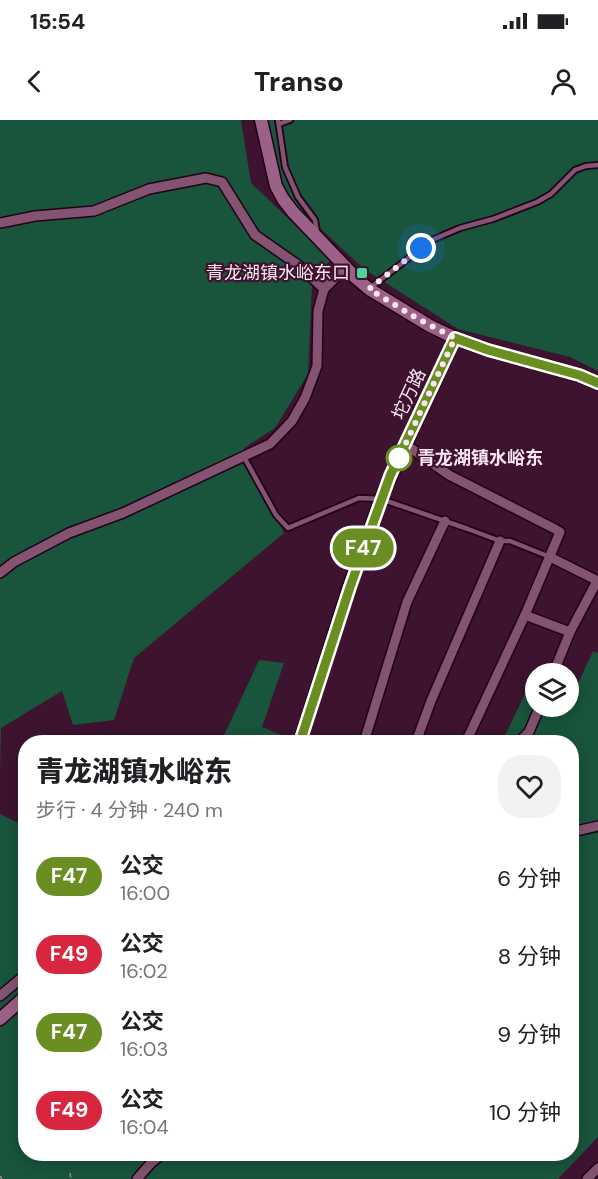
<!DOCTYPE html>
<html lang="zh">
<meta charset="utf-8">
<style>
:root{--surface:#fff;--page:#f2f2f2;--text:#202124;--muted:#757577}
body{margin:0;font-family:"DM Sans","Noto Sans SC",sans-serif;background:var(--page);color:var(--text);height:100vh;display:flex;flex-direction:column;font-size:22px;white-space:nowrap}
*{box-sizing:border-box;margin:0}
p{font-size:20px;color:var(--muted)}
.icon{flex:none;width:33px;height:33px;fill:none;stroke:currentColor;stroke-width:2;stroke-linecap:round;stroke-linejoin:round}
.map{position:relative;flex:1;overflow:hidden}
.sheet{position:absolute;left:18px;top:615px;width:561px;height:426px;display:flex;flex-direction:column;background:var(--surface);border-radius:24px;box-shadow:0 3px 15px #0003}
.sheet>*{flex:none}
.badge{padding:0 12px;border-radius:20px;font-size:21px;line-height:39px}
.buttons{position:absolute;left:525px;top:543px;display:grid;gap:12px}
.buttons a{display:grid;place-items:center;width:54px;height:54px;border-radius:50%;background:var(--surface);box-shadow:0 3px 15px #0003;font-size:30px}
.you{position:absolute;width:30px;height:30px;margin:-15px;border:4px solid #fff;border-radius:50%;background:#1a73e8;box-shadow:0 0 0 9px #1a73e833}
.map>.badge{position:absolute;translate:-50% -50%;box-shadow:0 0 0 3px #fff}
.round{display:grid;place-items:center;flex:none;width:63px;height:63px;border-radius:24px;background:var(--page)}
.summary{display:flex;align-items:center;justify-content:space-between;height:102px;padding:0 18px}
h1{font-size:28px;font-weight:800;line-height:45px}
ul{padding:0;list-style:none}
li{display:flex;align-items:center;gap:18px;height:78px;padding:0 18px}
li div{flex:1}
li b{display:block;font-size:22px}
li em{font-style:normal}
li .badge{min-width:66px;font-weight:700;text-align:center}
.status{display:flex;justify-content:space-between;align-items:center;height:42px;padding:0 30px;background:var(--surface);direction:ltr}
.status svg{height:16px;fill:currentColor}
header{display:flex;justify-content:space-between;align-items:center;height:78px;padding:0 18px;background:var(--surface);font-size:27px;font-weight:800}
.map>svg:first-child{display:block}
.green{fill:#19543c}
.lines{fill:none;stroke-linecap:round;stroke-linejoin:round}
.lane-casing{stroke:#220017;stroke-width:8}
.street-casing{stroke:#220017;stroke-width:12}
.secondary-casing{stroke:#220017;stroke-width:15}
.path{stroke:#a18196;stroke-width:1.5;stroke-dasharray:4.5 3;stroke-linecap:butt}
.lane{stroke:#835371;stroke-width:4.5}
.street{stroke:#835371;stroke-width:9}
.secondary{stroke:#9c6187;stroke-width:12}
.line-casing{stroke:#fff;stroke-width:14}
.line{stroke:#6b8e23;stroke-width:9}
.walk{stroke:#fce5f2;stroke-width:6;stroke-dasharray:0 10.8}
.poi-dot{fill:#4cd39b;stroke:#3d1330;stroke-width:2}
.stop-dot{fill:#fff;stroke:#6b8e23;stroke-width:3}
.labels{text-anchor:middle;dominant-baseline:central;stroke-width:4.5;stroke-linejoin:round;paint-order:stroke}
.poi-label{font-size:18px;fill:#fce5f2;stroke:#3d1330;text-anchor:end}
.street-label{font-size:18px;fill:#fce5f2;stroke:#3d1330}
.stop-label{font-size:18px;font-weight:bold;fill:#fce5f2;stroke:#3d1330;text-anchor:start}
</style>
<div class="status"><b>15:54</b><svg viewBox="0 0 49 12"><path d="M0 12V9h3v3zM5 12V6h3v6zM10 12V3h3v9zM15 12V0h3v12zM26 1h20v11H26zM47 4h2v5h-2z"/></svg></div>
<header><svg class="icon" aria-label="back" viewBox="0 0 24 24"><path d="M15 5l-7 7 7 7"/></svg>Transo<svg class="icon" aria-label="person" viewBox="0 0 24 24"><circle cx="12" cy="8" r="4"/><path d="M4 21q1-7 8-7t8 7"/></svg></header>
<div class="map">
<svg width="598" height="1059" viewBox="0 0 598 1059">
<rect width="100%" height="100%" fill="#3d1330"/>
<g class="green">
<polygon points="0,0 241,0 251,63 331,139 312,165 308,254 275,308 244,328 284,413 134,538 114,600 73,605 62,571 1,608 0,654"/>
<polygon points="262,0 598,0 598,251 570,237 458,209 364,149 297,87 274,58"/>
<polygon points="593,531 598,533 598,1017 558,1059 0,1059 0,694 25,706 26,1034 572,1034 572,622 502,622 530,563 535,564 536,586 568,586 569,571 574,572"/>
<polygon points="259,540 284,543 262,607 288,618 289,622 221,622"/>
</g>
<g class="lines">
<defs>
<g id="lane">
<polyline points="278,0 285,47 298,77 315,100 317,112"/>
<polyline points="279,4 290,0"/>
<polyline points="370,168 432,120 460,108 493,99 537,82 551,74 575,50 586,46 598,45"/>
<polyline points="244,337 276,395 288,408 359,378 381,379 468,409 500,421 510,421 550,437"/>
</g>
<g id="street">
<polyline points="0,103 35,96 94,91 149,69 206,58 222,62 255,115 298,145 324,169"/>
<polyline points="405,324 449,355 555,409 560,412 525,495 466,622"/>
<polyline points="550,437 598,461"/>
<polyline points="0,453 14,442 69,413 123,393 270,324 292,301 305,278 317,246 318,191 324,169 346,147"/>
<polyline points="525,495 570,512"/>
<polyline points="553,554 570,512 597,461"/>
<polyline points="364,622 407,482 445,401"/>
<polyline points="416,622 431,581 500,421"/>
<polyline points="519,622 529,612 540,586"/>
<polyline points="572,712 598,706"/>
<polyline points="0,876 26,854"/>
<polyline points="137,1059 151,1043 162,1034"/>
<polyline points="587,1059 598,1048"/>
</g>
<g id="secondary">
<polyline points="261,0 276,66 283,79 293,92 356,158 369,169 430,206 455,218 488,230 579,255 598,263"/>
<polyline points="300,622 349,467 381,379 401,334 455,218"/>
<polyline points="0,899 26,876"/>
</g>
</defs>
<use href="#lane" class="lane-casing"/>
<use href="#street" class="street-casing"/>
<use href="#secondary" class="secondary-casing"/>
<g class="path">
<polyline points="70,1053 71,1059"/>
<polyline points="0,1056 2,1059"/>
</g>
<use href="#lane" class="lane"/>
<use href="#street" class="street"/>
<use href="#secondary" class="secondary"/>
</g>
<g class="lines">
<defs>
<polyline id="line" points="300,622 350,467 390,356 455,218 488,230 579,255 598,263"/>
</defs>
<use href="#line" class="line-casing"/>
<use href="#line" class="line"/>
<polyline class="walk" points="399,338 398,340 455,218 418,199 369,169 421,128"/>
</g>
<rect class="poi-dot" x="356" y="147" width="12" height="12" rx="3"/>
<circle class="stop-dot" cx="399" cy="338" r="12"/>
<g class="labels">
<g class="poi-label">
<text x="350" y="153">青龙湖镇水峪东口</text>
</g>
<g class="street-label">
<text transform="translate(409 274) rotate(-65)">坨万路</text>
</g>
<g class="stop-label">
<text x="417" y="338">青龙湖镇水峪东</text>
</g>
</g>
</svg>
<div class="buttons">
<a><svg class="icon" aria-label="layers" viewBox="0 0 24 24"><path d="M12 4l9 5-9 5-9-5zM3 14l9 5 9-5"/></svg></a>
</div>
<div class="you" style="left:421px;top:128px"></div>
<b class="badge" style="left:363px;top:428px;background:#6b8e23;color:#fff">F47</b>
<section class="sheet">
<div class="summary"><div><h1>青龙湖镇水峪东</h1><p>步行 · 4 分钟 · 240 m</p></div><a class="round"><svg class="icon" aria-label="heart" viewBox="0 0 24 24"><path d="M12 20l-8-8c-3-5 5-10 8-4 3-6 11-1 8 4z"/></svg></a></div>
<ul>
<li><span class="badge" style="background:#6b8e23;color:#fff">F47</span><div><b>公交</b><p>16:00</p></div><em>6 分钟</em></li>
<li><span class="badge" style="background:#d7263d;color:#fff">F49</span><div><b>公交</b><p>16:02</p></div><em>8 分钟</em></li>
<li><span class="badge" style="background:#6b8e23;color:#fff">F47</span><div><b>公交</b><p>16:03</p></div><em>9 分钟</em></li>
<li><span class="badge" style="background:#d7263d;color:#fff">F49</span><div><b>公交</b><p>16:04</p></div><em>10 分钟</em></li>
</ul>
</section>
</div>
